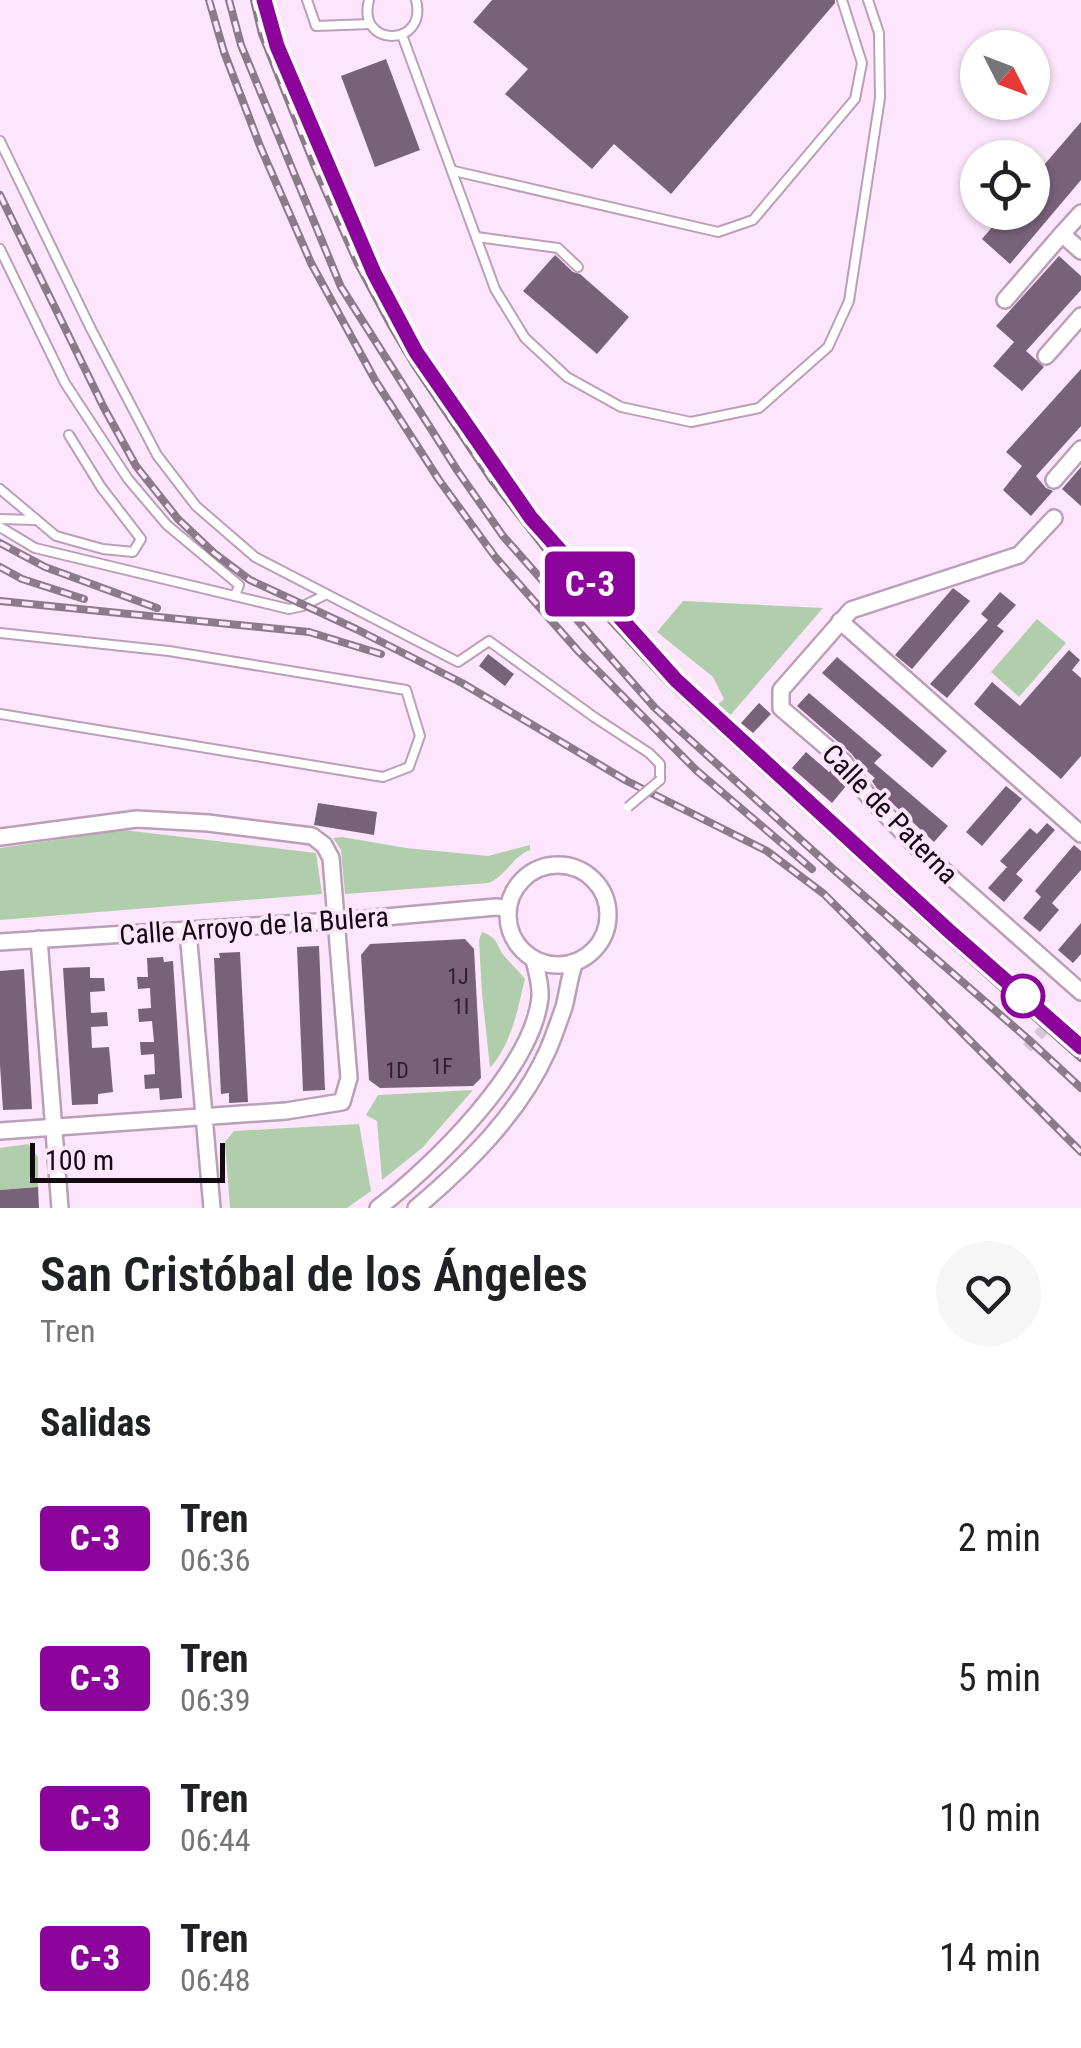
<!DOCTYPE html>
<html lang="es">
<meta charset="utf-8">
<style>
:root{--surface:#fff;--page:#f6f6f6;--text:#202124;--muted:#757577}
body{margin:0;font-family:"Roboto Condensed",sans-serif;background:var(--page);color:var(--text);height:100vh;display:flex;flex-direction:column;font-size:38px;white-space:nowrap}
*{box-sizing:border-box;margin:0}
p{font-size:32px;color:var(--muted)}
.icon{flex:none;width:55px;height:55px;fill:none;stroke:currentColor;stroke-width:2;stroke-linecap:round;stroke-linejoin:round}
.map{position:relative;height:1208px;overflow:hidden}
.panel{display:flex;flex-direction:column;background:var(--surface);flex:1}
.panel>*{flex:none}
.badge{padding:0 20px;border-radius:8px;font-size:35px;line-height:65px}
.needle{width:65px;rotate:132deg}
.buttons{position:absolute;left:960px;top:30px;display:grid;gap:20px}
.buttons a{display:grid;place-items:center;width:90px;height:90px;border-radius:50%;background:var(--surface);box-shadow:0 2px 8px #0004;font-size:50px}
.scale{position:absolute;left:30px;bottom:25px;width:195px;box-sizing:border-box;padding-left:10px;border:5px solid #120911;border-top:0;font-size:28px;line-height:35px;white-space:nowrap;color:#120911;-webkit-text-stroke:8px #fde6fb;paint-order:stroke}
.map>.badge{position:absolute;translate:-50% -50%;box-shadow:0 0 0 5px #fff}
h2{padding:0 40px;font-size:38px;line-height:90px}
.round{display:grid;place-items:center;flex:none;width:105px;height:105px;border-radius:52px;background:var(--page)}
.head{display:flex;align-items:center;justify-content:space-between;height:170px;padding:0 40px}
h1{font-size:48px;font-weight:600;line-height:75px}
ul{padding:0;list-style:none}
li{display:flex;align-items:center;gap:30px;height:140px;padding:0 40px}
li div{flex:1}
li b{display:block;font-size:38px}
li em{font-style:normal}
li .badge{min-width:110px;font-weight:700;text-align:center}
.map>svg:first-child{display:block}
.green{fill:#b0ceab}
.building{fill:#786179}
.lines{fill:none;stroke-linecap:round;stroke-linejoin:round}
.pedestrian-tunnel{stroke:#dac5d8;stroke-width:11;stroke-dasharray:11 5.5;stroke-linecap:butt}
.service-casing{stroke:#bb9fb8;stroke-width:12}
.minor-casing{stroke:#bb9fb8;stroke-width:20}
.service{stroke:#fff;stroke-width:8}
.minor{stroke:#fff;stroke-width:15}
.rail-casing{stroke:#8b7b8a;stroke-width:8}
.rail{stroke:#fde6fb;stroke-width:4;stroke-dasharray:11;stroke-linecap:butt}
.service-bridge-casing{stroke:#bb9fb8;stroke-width:12;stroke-linecap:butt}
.service-bridge{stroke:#fff;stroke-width:8}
.line-casing{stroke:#fff;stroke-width:22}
.line{stroke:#8b039b;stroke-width:15}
.stop-dot{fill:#fff;stroke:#8b039b;stroke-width:5}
.labels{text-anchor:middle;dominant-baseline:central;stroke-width:8;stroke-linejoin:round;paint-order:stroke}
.number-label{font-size:22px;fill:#2c1f2b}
.street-label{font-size:28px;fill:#120911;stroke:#fde6fb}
</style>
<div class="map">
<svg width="1081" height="1208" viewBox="0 0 1081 1208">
<rect width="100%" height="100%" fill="#fde6fb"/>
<g class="green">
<polygon points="683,601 823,608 727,719 714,708 724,699 713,677 657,632"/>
<polygon points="1037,619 1066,643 1019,697 991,672"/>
<polygon points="124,830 316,853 322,894 0,920 0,848"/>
<path d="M342 837 406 848 488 856 530 845V850C512 857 505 877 488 883L345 894 341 850 333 838Z"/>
<path d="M482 932C501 939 495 946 506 958 513 966 519 971 525 979 517 1011 512 1043 490 1068L482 993 479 940Z"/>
<polygon points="473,1090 422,1148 382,1180 377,1121 366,1115 378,1095"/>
<polygon points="359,1124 371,1191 347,1208 230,1208 225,1142 234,1131"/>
<polygon points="28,1144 38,1157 38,1187 0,1190 0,1148"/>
</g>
<g class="building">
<polygon points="492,0 835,0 835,3 671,194 614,144 592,169 505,94 528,69 473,22"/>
<polygon points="386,59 420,150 375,167 341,76"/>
<polygon points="1081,122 1081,180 1010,264 982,239 1005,212 1032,212 1032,179"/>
<polygon points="555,255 573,272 580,274 629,317 597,354 523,291"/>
<polygon points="1059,256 1081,276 1081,290 1026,351 1044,367 1022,391 993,366 1014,342 996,326"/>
<polygon points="1081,369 1081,426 1036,476 1046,488 1053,491 1031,516 1003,490 1022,466 1006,452"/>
<polygon points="1081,467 1081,506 1062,489"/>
<polygon points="953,588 970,601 912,669 895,655"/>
<polygon points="1000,592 1016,605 997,626 1004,631 947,698 930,684 988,620 981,614"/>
<polygon points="1069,650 1080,660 1072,670 1081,678 1081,756 1061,779 974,704 992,682 1020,706"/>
<polygon points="488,654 514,674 505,686 479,666"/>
<polygon points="837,657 947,751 932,768 822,673"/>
<polygon points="809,693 882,755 874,763 948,826 934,842 878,790 872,781 875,778 861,766 851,753 797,706"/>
<polygon points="759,703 771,714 753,733 741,723"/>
<polygon points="806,752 829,772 833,768 844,782 843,783 846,786 832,803 792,768"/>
<polygon points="1006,786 1022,799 982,846 966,832"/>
<polygon points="318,803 377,812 374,835 314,825"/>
<polygon points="1047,823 1055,830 1016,874 1023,880 1004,902 988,888 1007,867 1000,861 1030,828 1037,834"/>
<polygon points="1074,845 1081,851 1081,870 1052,903 1059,910 1040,932 1023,918 1041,897 1035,891"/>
<polygon points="1081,923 1081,954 1073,963 1058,950"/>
<polygon points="465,939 474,949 481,1078 473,1086 380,1088 369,1080 361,955 370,944"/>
<polygon points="319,946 325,1090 303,1091 297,947"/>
<polygon points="240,952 248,1102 229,1103 229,1093 221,1094 214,958 220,958 219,953"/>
<polygon points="163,957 164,962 173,961 182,1098 160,1100 159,1088 145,1089 144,1075 155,1074 154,1054 141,1055 140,1042 154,1042 152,1021 139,1022 138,1009 151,1008 150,988 138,989 137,977 148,977 147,958"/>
<polygon points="90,967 90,978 104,978 105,991 90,992 91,1013 107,1012 108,1026 91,1027 92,1048 109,1047 113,1092 98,1094 98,1104 72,1105 63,968"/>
<polygon points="24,969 32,1109 3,1110 0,1065 0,971"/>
<polygon points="38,1187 39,1208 0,1208 0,1190"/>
</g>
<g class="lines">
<polyline class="pedestrian-tunnel" points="1027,1048 1057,1015"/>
<defs>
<g id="service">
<polyline points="307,0 316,26 370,24"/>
<path d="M369 0C356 48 428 48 416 0"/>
<polyline points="402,35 495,289 525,338 567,377 621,407 691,422 759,408 828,347 849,301 880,98 879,33 868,0"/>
<polyline points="0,141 91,329 157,455 196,506 255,557 458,662 489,641 594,717 649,753 660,764 660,780"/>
<polyline points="454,171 718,232 753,220 855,99 862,63 842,0"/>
<polyline points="477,237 558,248 578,267"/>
<polyline points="0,249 65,383 128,479 167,525 239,585 235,596"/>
<polyline points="0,489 56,536 103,549 133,552 141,539 101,487 69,435"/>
<polyline points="0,519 35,520"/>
<polyline points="0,527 35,548 289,609 303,606 325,595"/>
<polyline points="0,633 169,651 406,690 420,736 409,767 383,777 0,714"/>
</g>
<g id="minor">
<polyline points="1062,234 1081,213"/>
<polyline points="1005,300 1062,234 1081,251"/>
<polyline points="1046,356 1081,316"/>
<polyline points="1054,480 1081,449"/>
<polyline points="1054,518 1019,555 851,610 781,690 781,708 844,762 869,797 917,847 1081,992"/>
<polyline points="840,621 1081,834"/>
<polyline points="0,837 137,819 208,823 312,836 324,845 331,858 349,1078 342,1102 286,1111 0,1131"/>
<circle cx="558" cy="915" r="50"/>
<polyline points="188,931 212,1208"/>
<polyline points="39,939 60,1208"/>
<polyline points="0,942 363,919 496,907 507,908"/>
<path d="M378 1208C433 1166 532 1069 540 998 541 985 537 972 534 960"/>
<path d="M416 1208C467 1165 520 1113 548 1050 554 1036 559 1021 564 1007 568 992 569 977 575 962"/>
</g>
</defs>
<use href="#service" class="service-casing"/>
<use href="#minor" class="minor-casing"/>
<use href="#service" class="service"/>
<use href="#minor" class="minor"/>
<defs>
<g id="rail">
<polyline points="209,0 224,52 260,146 311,263 375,380 439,480 496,558 579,652 696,770 812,869"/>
<polyline points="229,0 241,45 341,287 457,470 503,536 655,708 832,868 1028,1039 1081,1088"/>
<polyline points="254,0 262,34 315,167 357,262 392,327 414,364 492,480 552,557 671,685 942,934 1081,1058"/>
<polyline points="0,195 103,406 136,466 178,519 214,553 250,580 356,629 462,683 627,781 767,851 824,894 1081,1152"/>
<polyline points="0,543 45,567 157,608"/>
<polyline points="0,567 22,579 84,599"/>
<polyline points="0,601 309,632 381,654"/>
</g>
</defs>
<use href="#rail" class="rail-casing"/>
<use href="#rail" class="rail"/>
<defs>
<polyline id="service-bridge" points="628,807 660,780"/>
</defs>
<use href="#service-bridge" class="service-bridge-casing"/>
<use href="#service-bridge" class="service-bridge"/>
</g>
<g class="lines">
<defs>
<polyline id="line" points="264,0 277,46 374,273 416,352 531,518 676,680 948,930 1081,1047"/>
</defs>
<use href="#line" class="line-casing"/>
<use href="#line" class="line"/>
</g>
<circle class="stop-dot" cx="1023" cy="996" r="20"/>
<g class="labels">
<g class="number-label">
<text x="458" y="976">1J</text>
<text x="461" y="1006">1I</text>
<text x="442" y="1066">1F</text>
<text x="397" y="1070">1D</text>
</g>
<g class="street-label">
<text transform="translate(890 814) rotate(46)">Calle de Paterna</text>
<text transform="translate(254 926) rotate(-4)">Calle Arroyo de la Bulera</text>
</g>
</g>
</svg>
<div class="buttons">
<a><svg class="needle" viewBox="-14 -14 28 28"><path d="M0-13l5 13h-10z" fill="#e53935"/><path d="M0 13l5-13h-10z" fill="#757577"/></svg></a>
<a><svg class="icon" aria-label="locate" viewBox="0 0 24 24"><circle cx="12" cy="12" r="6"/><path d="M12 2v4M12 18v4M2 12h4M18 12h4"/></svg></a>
</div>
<div class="scale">100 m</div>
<b class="badge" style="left:590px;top:584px;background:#8b039b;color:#fff">C-3</b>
</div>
<section class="panel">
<div class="head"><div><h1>San Cristóbal de los Ángeles</h1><p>Tren</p></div><a class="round"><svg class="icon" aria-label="heart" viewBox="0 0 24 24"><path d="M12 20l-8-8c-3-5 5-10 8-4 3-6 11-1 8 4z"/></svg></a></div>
<h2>Salidas</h2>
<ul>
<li><span class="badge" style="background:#8b039b;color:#fff">C-3</span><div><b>Tren</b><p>06:36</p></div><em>2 min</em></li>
<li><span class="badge" style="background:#8b039b;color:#fff">C-3</span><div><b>Tren</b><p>06:39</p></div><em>5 min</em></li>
<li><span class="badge" style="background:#8b039b;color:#fff">C-3</span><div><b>Tren</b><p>06:44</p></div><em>10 min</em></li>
<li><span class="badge" style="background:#8b039b;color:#fff">C-3</span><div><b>Tren</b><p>06:48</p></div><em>14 min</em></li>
</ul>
</section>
